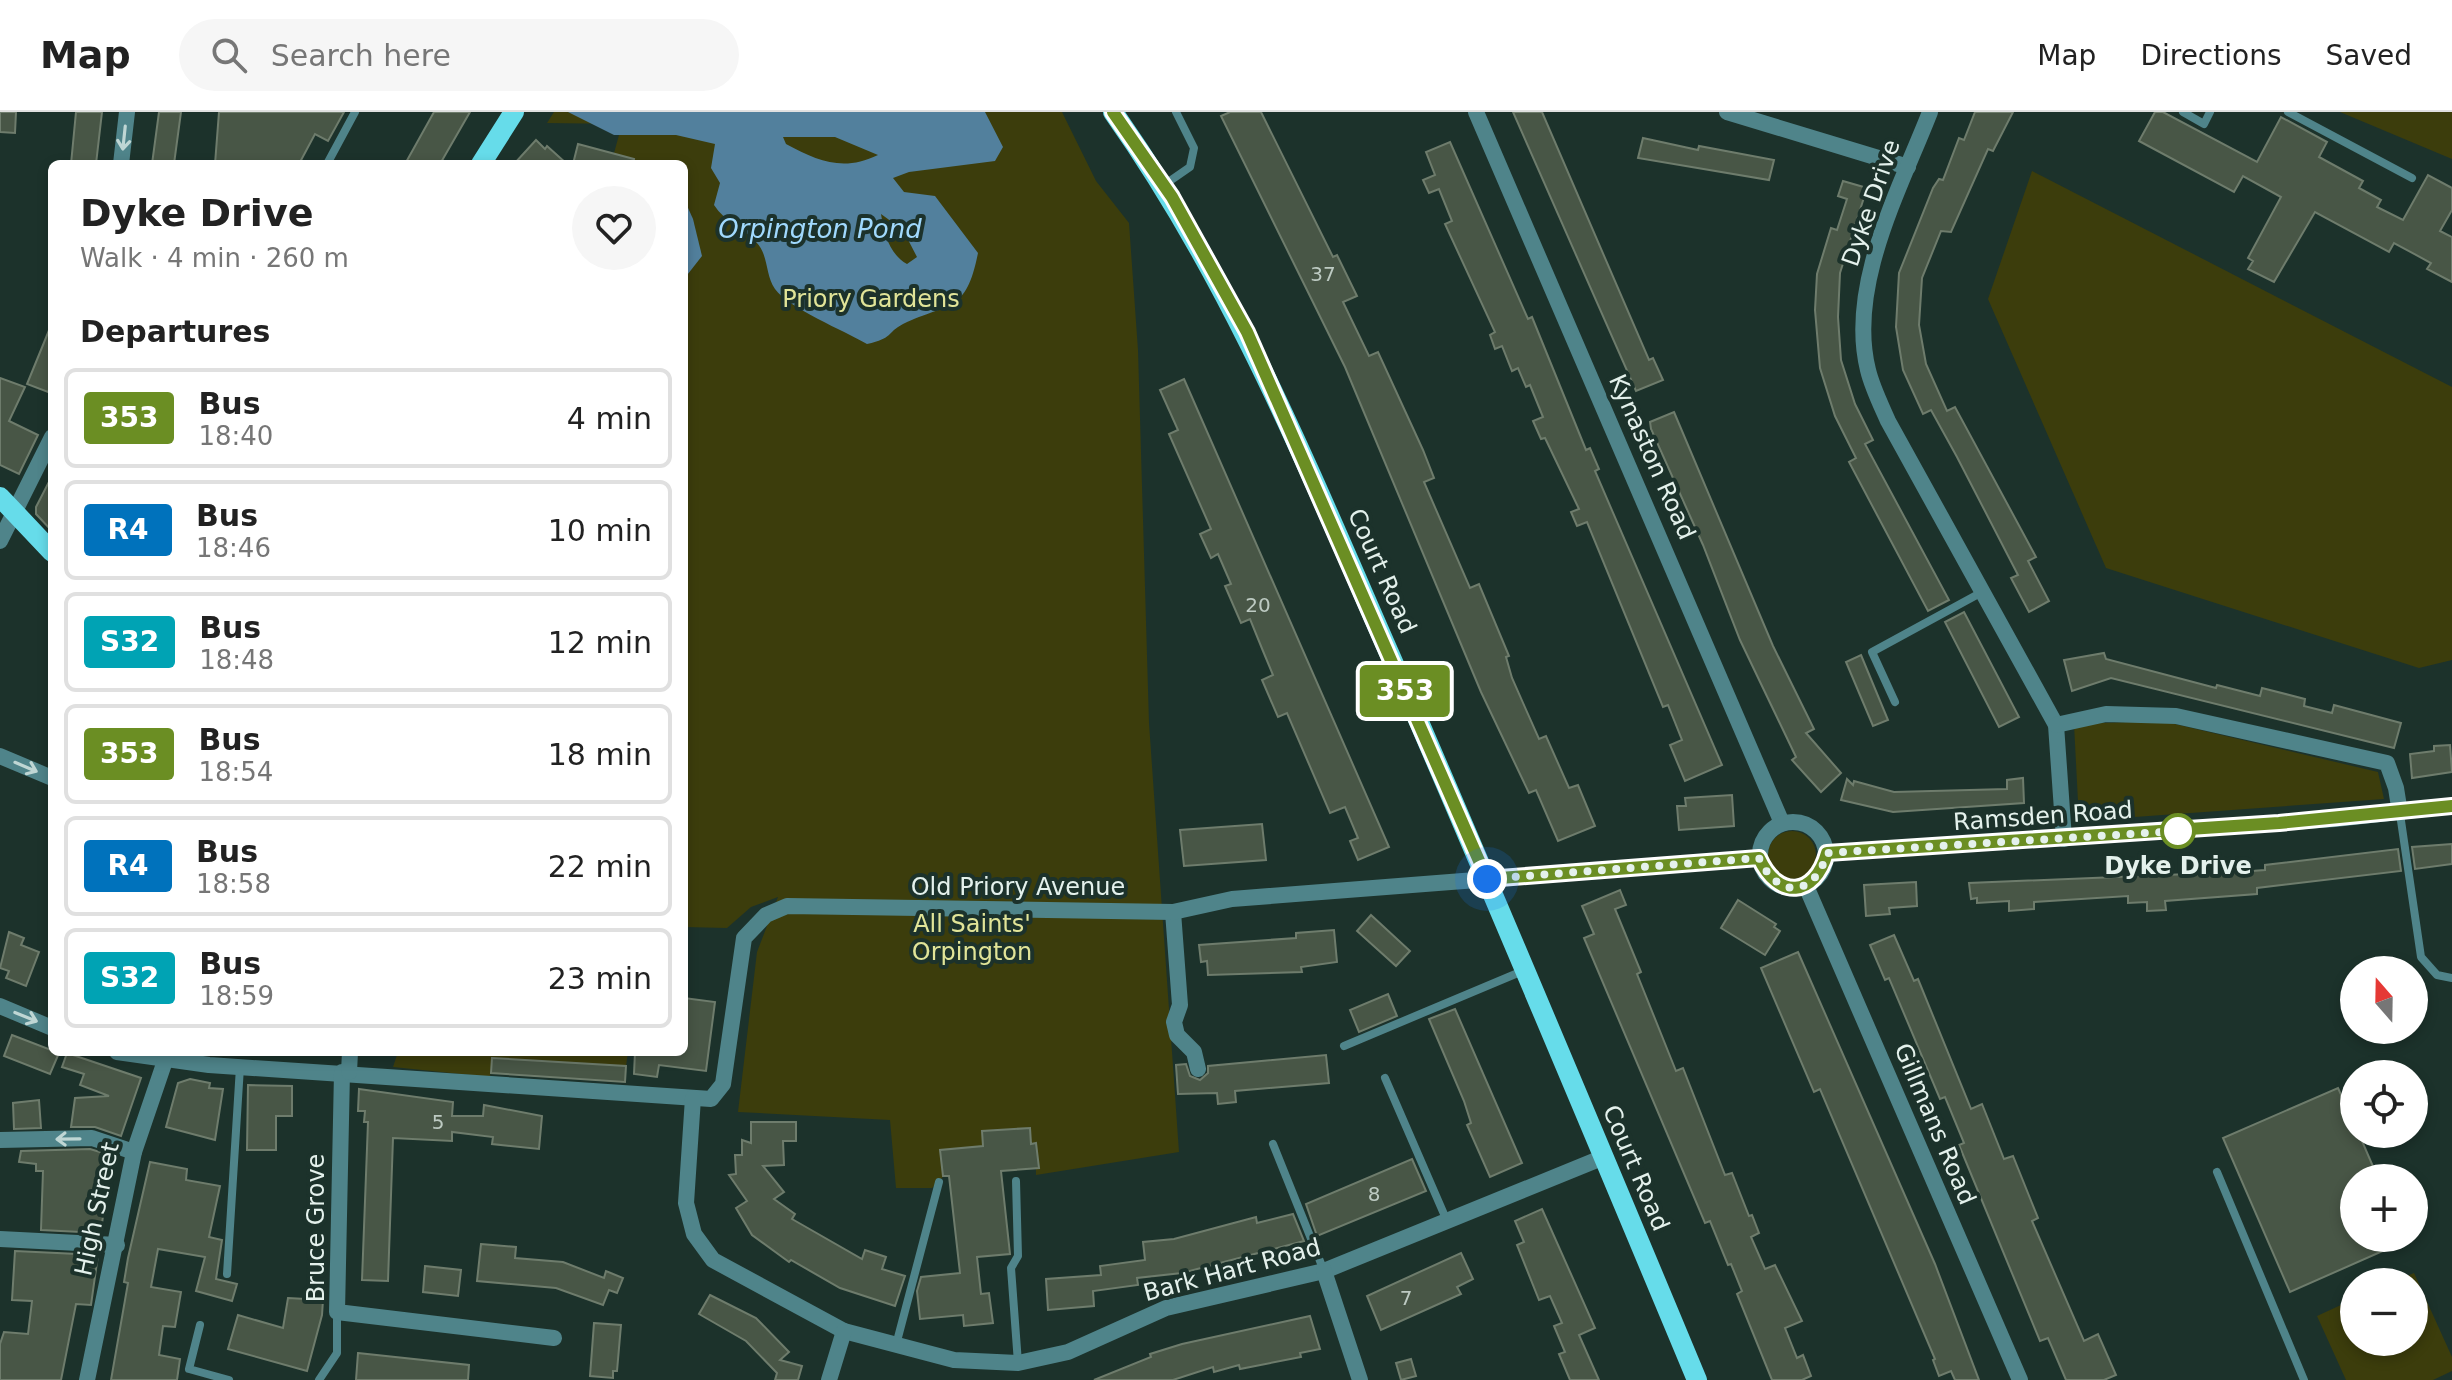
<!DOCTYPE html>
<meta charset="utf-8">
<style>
:root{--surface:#fff;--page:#f6f6f6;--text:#222;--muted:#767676;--line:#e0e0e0}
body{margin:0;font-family:"DejaVu Sans",sans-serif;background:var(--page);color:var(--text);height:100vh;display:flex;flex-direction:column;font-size:30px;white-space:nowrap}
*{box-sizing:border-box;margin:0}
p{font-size:26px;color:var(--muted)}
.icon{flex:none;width:44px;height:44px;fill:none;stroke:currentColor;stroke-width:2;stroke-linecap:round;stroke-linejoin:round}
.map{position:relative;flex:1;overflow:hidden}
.side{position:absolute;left:48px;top:48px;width:640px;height:896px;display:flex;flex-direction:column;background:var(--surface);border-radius:12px;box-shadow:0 4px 12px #0003}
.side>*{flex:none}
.badge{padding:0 16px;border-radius:6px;font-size:28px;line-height:52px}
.needle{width:52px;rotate:340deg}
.controls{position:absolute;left:2340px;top:844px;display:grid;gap:16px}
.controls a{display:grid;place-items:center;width:88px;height:88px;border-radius:50%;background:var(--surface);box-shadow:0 4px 12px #0003;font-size:40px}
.you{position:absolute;width:40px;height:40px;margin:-20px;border:6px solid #fff;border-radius:50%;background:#1a73e8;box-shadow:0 0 0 12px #1a73e833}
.map>.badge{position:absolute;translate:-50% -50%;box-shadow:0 0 0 4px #fff}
h2{padding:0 32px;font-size:30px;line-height:72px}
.round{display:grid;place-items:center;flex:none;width:84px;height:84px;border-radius:42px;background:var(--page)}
.summary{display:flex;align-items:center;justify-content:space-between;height:136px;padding:0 32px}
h1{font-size:38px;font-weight:800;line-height:60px}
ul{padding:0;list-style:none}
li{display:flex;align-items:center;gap:24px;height:100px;margin:0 16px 12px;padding:0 16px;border:4px solid var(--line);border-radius:12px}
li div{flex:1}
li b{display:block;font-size:30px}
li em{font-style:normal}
li .badge{min-width:88px;font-weight:700;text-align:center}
header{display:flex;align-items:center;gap:48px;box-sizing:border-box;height:112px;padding:0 40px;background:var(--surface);border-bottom:2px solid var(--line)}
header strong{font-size:38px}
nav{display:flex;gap:44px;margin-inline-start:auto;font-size:28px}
.search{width:560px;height:72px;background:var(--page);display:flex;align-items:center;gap:20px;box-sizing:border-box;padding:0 28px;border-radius:44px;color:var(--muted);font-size:30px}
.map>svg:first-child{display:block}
.green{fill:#3c3d0c}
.water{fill:#52809d;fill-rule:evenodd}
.building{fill:#485646;stroke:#6e7c6c;stroke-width:2}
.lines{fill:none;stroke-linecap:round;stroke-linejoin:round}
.service{stroke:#4f848a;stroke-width:8}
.minor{stroke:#4f848a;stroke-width:16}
.tertiary{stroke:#4f848a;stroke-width:16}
.primary{stroke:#66dcea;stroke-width:20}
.oneway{stroke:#bfd6d4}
.line-casing{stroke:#fff;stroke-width:18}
.line{stroke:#6b8e23;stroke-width:12}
.walk{stroke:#e4f1ec;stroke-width:8;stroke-dasharray:0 14.4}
.stop-dot{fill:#fff;stroke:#6b8e23;stroke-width:4}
.labels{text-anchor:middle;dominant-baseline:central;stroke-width:8;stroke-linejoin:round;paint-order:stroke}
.number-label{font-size:20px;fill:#bdcac2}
.street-label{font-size:24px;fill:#e4f1ec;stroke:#1c322b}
.park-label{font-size:24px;fill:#e1e498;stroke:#1c322b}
.stop-label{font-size:24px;font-weight:bold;fill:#e4f1ec;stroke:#1c322b}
.water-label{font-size:26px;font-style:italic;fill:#a0d9fd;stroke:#1c322b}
</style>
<header>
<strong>Map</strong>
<div class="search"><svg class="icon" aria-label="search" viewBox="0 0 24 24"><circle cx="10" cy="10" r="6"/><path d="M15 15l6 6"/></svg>Search here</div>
<nav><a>Map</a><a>Directions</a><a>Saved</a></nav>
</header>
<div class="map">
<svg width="2452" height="1268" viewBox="0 0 2452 1268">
<rect width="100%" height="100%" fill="#1c322b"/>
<g class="green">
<polygon points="554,0 1062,0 1096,69 1129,111 1138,238 1149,611 1179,1040 1036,1063 1036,1032 1031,1032 1029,1016 1002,1023 1001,1017 982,1019 983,1034 941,1038 943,1065 932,1076 896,1076 890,1008 738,1000 757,840 778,785 751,795 727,816 684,815 684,52 611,52 622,12 547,11"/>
<polygon points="2340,0 2452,0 2452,47"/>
<polygon points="2032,59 2452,275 2452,548 2419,556 2106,456 1988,187"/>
<polygon points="2162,609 2378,660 2384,687 2079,709 2074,612"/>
<circle cx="1792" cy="743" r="24"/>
<polygon points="398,940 628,940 626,954 492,946 490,965 393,955"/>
<polygon points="2414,1161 2452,1245 2452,1259 2433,1268 2346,1268 2317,1204 2354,1187 2354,1230 2414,1230 2414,1170 2393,1170"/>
</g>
<g class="water">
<path d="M568 0H985L1003 35 995 49 909 60 893 66 904 80 935 84 978 141C966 201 950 190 903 212 886 221 894 226 867 232 845 219 788 196 775 177 765 163 769 143 756 130 743 116 725 110 714 93L720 71 711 56 715 32 676 23H614ZM783 25H835L878 43C843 60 818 49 786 32ZM881 102 903 118 917 145 907 152C889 142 884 121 881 102Z"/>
<polygon points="684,87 693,107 702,144 684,167"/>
</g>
<g class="building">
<polygon points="0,0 16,0 15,21 0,20"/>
<polygon points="76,0 102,0 96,52 71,52"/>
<polygon points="159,0 181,0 174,52 152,52"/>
<polygon points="219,0 344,0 328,29 315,22 299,52 215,52"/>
<polygon points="434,0 470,0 440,52 405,52"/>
<polygon points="1230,0 1261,0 1333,145 1337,143 1357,184 1343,190 1369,244 1378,240 1423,338 1434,366 1424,370 1470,476 1479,472 1509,544 1506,545 1512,566 1539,627 1546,624 1569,676 1578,673 1595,714 1558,729 1536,678 1529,681 1481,580 1345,255 1221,4"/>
<polygon points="1513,0 1542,0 1649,248 1653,246 1663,268 1636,279"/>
<polygon points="1975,0 2013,0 1993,39 1988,37 1951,120 1941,119 1922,166 1919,213 1926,252 1947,299 1955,295 2036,445 2028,449 2049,489 2029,500 2011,466 2018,463 1957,345 1931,298 1923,302 1903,258 1896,215 1899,161 1933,76 1939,67 1943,68 1959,26 1964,28"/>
<polygon points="2155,0 2163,0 2257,50 2281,5 2327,30 2319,45 2363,69 2359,76 2381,88 2377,95 2403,108 2428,63 2452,76 2452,98 2440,119 2452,125 2452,170 2427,157 2431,151 2394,131 2389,140 2315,100 2274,170 2248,157 2253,149 2248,146 2281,85 2243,64 2234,80 2139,29"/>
<polygon points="1643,26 1698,38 1699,34 1774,48 1769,68 1638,46"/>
<polygon points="536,28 545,37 547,34 567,52 514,52"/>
<polygon points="1450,30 1528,207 1532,205 1586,338 1590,336 1599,357 1595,359 1722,653 1685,669 1670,633 1682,628 1668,593 1663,595 1587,410 1577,414 1571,400 1579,397 1545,326 1541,327 1533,309 1543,305 1530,273 1526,275 1518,256 1512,259 1502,234 1495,237 1490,223 1495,220 1445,112 1452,109 1439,77 1429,81 1423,68 1435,63 1426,40"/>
<polygon points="578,32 634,47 633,52 573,52"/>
<polygon points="1843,69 1867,76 1840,161 1838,205 1841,248 1855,292 1873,328 1865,332 1949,488 1928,499 1849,350 1856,346 1835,304 1820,256 1815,198 1817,162 1831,116 1837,118 1847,87 1838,84"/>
<polygon points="52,211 52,270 48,280 27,272"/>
<polygon points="0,266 25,275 9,309 38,323 19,362 0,353"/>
<polygon points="1184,267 1389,735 1358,748 1350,729 1358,726 1345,695 1330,701 1287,601 1278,605 1262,568 1273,563 1263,539 1250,507 1241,511 1225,474 1231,472 1218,442 1211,446 1200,422 1211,417 1169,322 1178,318 1160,278"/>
<polygon points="1674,300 1773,534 1814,617 1806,621 1841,661 1821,680 1792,648 1796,645 1740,528 1703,433 1651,317 1650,310"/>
<polygon points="52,364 52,419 36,402 36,395"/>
<polygon points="1964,500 2019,605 1999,615 1945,510"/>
<polygon points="2104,541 2106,547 2216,576 2217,573 2260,584 2262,576 2305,587 2304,594 2332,601 2334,593 2401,611 2394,636 2111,566 2072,579 2064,548"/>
<polygon points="1861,543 1888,608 1873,614 1846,550"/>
<polygon points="2450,633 2452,660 2412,666 2410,642 2434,639 2434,634"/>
<polygon points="2023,666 2024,691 1893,700 1841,688 1847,667 1853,673 1854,669 1894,680 2007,677 2007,668"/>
<polygon points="1732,683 1734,714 1679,718 1677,694 1686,694 1685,686"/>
<polygon points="1262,712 1266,748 1184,754 1180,718"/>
<polygon points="2452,732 2452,752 2415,757 2412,735"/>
<polygon points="2398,737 2401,759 2257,776 2257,782 2165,789 2166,798 2147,799 2147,790 2128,791 2128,784 2034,790 2034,797 2009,799 2009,789 1977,791 1977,786 1971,787 1969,771 2237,760 2265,758 2265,753"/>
<polygon points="1916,770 1917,794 1889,796 1890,802 1866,804 1864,773"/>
<polygon points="1620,778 1626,793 1615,797 1641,860 1637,862 1676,959 1683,956 1725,1063 1732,1061 1749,1104 1752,1103 1759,1121 1751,1125 1765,1157 1775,1153 1802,1209 1785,1216 1797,1246 1803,1243 1811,1264 1802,1268 1772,1268 1737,1182 1742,1179 1731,1152 1728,1153 1710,1109 1705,1111 1584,826 1594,822 1582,794"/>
<polygon points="1738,788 1776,812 1774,815 1780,819 1765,843 1721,816"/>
<polygon points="1371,803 1410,839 1396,854 1357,819"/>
<polygon points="1334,818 1337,850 1301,855 1302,860 1208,863 1207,849 1201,850 1199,833 1296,826 1296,821"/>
<polygon points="9,820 24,826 21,833 39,840 26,874 6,866 9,859 0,856"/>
<polygon points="1894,823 1914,869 1918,867 1971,997 1982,992 2004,1047 2013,1044 2038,1106 2032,1109 2084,1229 2098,1222 2116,1263 2104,1268 2066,1268 2048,1226 2040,1229 1959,1033 1964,1031 1945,985 1940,987 1889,866 1885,868 1870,833"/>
<polygon points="1798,840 1935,1152 1979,1268 1955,1268 1951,1259 1939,1264 1933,1248 1935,1247 1820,977 1814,980 1761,856"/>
<polygon points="1388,882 1397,904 1359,920 1350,898"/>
<polygon points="684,886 715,890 706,959 659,953 657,965 634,962 635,940 684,940"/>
<polygon points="1455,897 1522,1051 1490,1065 1467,1013 1471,1011 1464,989 1429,907"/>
<polygon points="12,923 59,941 50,962 4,944"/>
<polygon points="67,941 141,966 121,1024 95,1015 71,1015 75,986 109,984 80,973 84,962 62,955"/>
<polygon points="1326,943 1329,971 1235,979 1236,990 1218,992 1217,981 1178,982 1176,953 1186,952 1190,964 1200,968 1208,961 1208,954"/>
<polygon points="492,946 626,954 625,970 491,961"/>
<polygon points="190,967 210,971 209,976 223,977 215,1028 166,1015 178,971"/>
<polygon points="248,973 292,974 292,1004 276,1004 276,1038 247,1038"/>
<polygon points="2338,976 2354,1011 2354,1022 2359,1022 2378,1066 2354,1066 2354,1126 2412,1126 2290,1180 2223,1026"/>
<polygon points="359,977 453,990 452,1004 483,1004 484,993 542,1004 539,1037 492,1032 493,1025 452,1020 452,1029 393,1026 388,1169 362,1168 368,1010 364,1010 365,999 358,999"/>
<polygon points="39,988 41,1016 14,1017 13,991"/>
<polygon points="751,1010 796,1010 796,1029 783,1029 784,1053 763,1054 784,1080 774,1087 795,1102 792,1107 862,1147 865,1138 886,1145 882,1157 905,1164 895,1194 840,1176 791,1148 789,1150 752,1123 736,1096 747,1089 729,1063 736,1062 735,1043 742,1043 742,1028 751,1031"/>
<polygon points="1030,1016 1031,1032 1036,1031 1039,1056 1001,1059 1010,1142 977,1145 981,1182 989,1181 993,1211 964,1214 963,1203 920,1207 917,1179 921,1165 960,1161 949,1064 943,1064 940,1038 983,1034 982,1019"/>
<polygon points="90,1037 110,1043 101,1121 41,1118 43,1059 36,1059 36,1052 19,1050 21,1039"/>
<polygon points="1412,1047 1426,1079 1317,1124 1306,1092"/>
<polygon points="150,1050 187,1057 186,1068 220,1074 209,1125 222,1128 216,1167 237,1172 232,1189 196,1179 205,1145 158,1137 151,1175 181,1180 175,1215 163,1214 159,1243 180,1247 177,1268 111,1268 128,1171 124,1170 128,1146"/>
<polygon points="1542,1097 1595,1216 1579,1223 1599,1268 1570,1268 1559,1242 1565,1240 1554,1214 1562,1211 1550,1184 1539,1188 1517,1133 1524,1130 1515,1109"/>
<polygon points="1293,1102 1304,1129 1182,1161 1137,1166 1138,1173 1093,1179 1094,1194 1048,1198 1046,1167 1101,1163 1100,1154 1145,1148 1143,1130 1174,1127 1256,1105 1257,1111"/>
<polygon points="481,1132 516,1135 515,1146 563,1150 604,1166 606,1159 623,1166 617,1181 609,1178 603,1193 556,1176 477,1169"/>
<polygon points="15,1139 98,1143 91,1193 76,1192 61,1268 0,1268 0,1232 4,1220 28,1222 32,1189 12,1188"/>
<polygon points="1461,1141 1473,1167 1457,1175 1461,1182 1381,1218 1367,1184"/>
<polygon points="425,1154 461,1158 458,1184 423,1180"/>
<polygon points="710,1183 756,1206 789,1240 780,1248 802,1254 798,1268 775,1268 777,1261 746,1229 699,1202"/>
<polygon points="288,1186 323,1188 322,1203 307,1259 228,1237 238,1203 283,1216"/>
<polygon points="1310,1204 1320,1237 1300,1241 1301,1245 1240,1257 1239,1253 1214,1260 1213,1255 1173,1268 1094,1268 1151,1245 1150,1242 1182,1232"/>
<polygon points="594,1211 621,1213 617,1259 613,1259 613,1266 590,1264"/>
<polygon points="358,1241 469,1253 468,1268 356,1268"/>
<polygon points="1411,1247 1416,1264 1401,1268 1396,1251"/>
</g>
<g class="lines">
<g class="service">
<polyline points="2183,0 2204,12 2210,0"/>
<polyline points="2288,0 2412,66"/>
<polyline points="327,52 355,0"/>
<polyline points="1164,73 1190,55 1194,36 1176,0"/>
<polyline points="1895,590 1872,540 1984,479"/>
<polyline points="2400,702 2421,845 2437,863 2452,866"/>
<polyline points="1344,934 1525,858"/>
<polyline points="1385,966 1447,1109"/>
<polyline points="1273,1032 1324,1159"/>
<polyline points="2217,1060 2304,1268"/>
<polyline points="1016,1069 1018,1144 1011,1156 1018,1251"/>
<polyline points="227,1162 240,955"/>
<polyline points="200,1213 189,1257 229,1268"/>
<polyline points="896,1233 939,1070"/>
<polyline points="319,1268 337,1241 337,1200"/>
</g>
<g class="minor">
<polyline points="1476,0 1782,711"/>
<polyline points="1727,0 1908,55"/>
<path d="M1930 0C1900 77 1847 174 1868 258 1872 275 1881 293 1888 309L2056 613 2064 727"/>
<polyline points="121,52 127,0"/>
<polyline points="0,429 52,325"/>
<polyline points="2056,613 2106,602 2176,604 2387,651 2396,676 2400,701"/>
<polyline points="0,644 52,666"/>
<circle cx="1793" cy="743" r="33"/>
<polyline points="1827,741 2335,707 2452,694"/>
<polyline points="1806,774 2020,1268"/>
<polyline points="1173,800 1180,893 1174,910 1177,923 1194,940 1198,957"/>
<polyline points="0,894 52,916"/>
<polyline points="117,940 209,953 711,987 723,972 744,826 766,803 787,794 1173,800 1232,787 1759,746"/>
<polyline points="342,960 337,1200 554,1226"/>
<polyline points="349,960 350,940"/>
<polyline points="693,986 686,1091 694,1122 713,1148 844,1219 954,1248 1018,1251 1068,1240 1166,1196 1324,1159 1604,1045"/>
<polyline points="0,1028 92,1026 134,1040"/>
<polyline points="0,1127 117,1133"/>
<polyline points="1324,1159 1360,1268"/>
<polyline points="829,1268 844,1219"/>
</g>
<polyline class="tertiary" points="87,1268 134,1040 168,940"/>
<g class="primary">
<path d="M1113 0C1232 168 1308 356 1390 543 1495 784 1596 1026 1697 1268"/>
<polyline points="481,52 514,0"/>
<polyline points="0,385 52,440"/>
</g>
</g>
<defs><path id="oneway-shaft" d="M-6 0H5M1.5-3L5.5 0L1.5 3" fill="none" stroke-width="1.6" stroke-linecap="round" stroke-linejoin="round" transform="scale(2)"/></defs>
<g class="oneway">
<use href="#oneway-shaft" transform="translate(124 26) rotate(96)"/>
<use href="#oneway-shaft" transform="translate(26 655) rotate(23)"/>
<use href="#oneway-shaft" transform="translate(26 905) rotate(22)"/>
<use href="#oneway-shaft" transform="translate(68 1027) rotate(179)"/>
</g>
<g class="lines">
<defs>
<path id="line" d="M1113 0 1172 85 1247 220 1487 767 1759 746C1778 788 1815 785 1827 741L2279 711 2452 694"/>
</defs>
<use href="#line" class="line-casing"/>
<use href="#line" class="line"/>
<path class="walk" d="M1487 767 1759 746C1778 788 1815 785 1827 741L2178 719"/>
</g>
<circle class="stop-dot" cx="2178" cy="719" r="16"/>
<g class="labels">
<g class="number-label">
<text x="1323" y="162">37</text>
<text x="1258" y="493">20</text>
<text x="438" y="1010">5</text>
<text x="1374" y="1082">8</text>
<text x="1406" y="1186">7</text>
</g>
<g class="street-label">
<text transform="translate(1871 91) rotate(-71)">Dyke Drive</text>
<text transform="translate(1652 345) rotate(66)">Kynaston Road</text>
<text transform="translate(1382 459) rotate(66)">Court Road</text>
<text transform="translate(2043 704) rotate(-4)">Ramsden Road</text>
<text x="1018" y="775">Old Priory Avenue</text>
<text transform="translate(1935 1012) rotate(67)">Gillmans Road</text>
<text transform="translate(1636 1056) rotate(67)">Court Road</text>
<text transform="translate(97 1097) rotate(-78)">High Street</text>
<text transform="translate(316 1116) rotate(-90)">Bruce Grove</text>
<text transform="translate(1232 1158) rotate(-15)">Bark Hart Road</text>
</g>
<g class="park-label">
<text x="871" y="187">Priory Gardens</text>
<text x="972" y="812">All Saints'<tspan x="972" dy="28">Orpington</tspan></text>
</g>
<g class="stop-label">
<text x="2178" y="754">Dyke Drive</text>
</g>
<g class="water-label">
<text x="820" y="117">Orpington Pond</text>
</g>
</g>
</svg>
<div class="controls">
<a><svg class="needle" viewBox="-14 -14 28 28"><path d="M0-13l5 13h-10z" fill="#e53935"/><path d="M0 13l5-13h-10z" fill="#767676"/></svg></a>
<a><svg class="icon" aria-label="locate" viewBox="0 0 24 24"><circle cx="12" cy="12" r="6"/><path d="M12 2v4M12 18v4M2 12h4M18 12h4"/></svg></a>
<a>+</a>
<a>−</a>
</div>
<div class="you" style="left:1487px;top:767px"></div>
<b class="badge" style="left:1405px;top:579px;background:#6b8e23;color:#fff">353</b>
<section class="side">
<div class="summary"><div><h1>Dyke Drive</h1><p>Walk · 4 min · 260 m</p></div><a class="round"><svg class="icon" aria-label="heart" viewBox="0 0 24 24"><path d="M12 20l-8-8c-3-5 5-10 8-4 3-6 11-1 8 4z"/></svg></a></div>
<h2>Departures</h2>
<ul>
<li><span class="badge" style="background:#6b8e23;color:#fff">353</span><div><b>Bus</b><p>18:40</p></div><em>4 min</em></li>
<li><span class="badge" style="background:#0072bc;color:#fff">R4</span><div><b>Bus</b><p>18:46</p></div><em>10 min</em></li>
<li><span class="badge" style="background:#00a3b4;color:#fff">S32</span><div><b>Bus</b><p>18:48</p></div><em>12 min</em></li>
<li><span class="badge" style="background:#6b8e23;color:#fff">353</span><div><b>Bus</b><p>18:54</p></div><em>18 min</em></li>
<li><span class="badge" style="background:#0072bc;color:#fff">R4</span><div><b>Bus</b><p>18:58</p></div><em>22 min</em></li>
<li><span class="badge" style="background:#00a3b4;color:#fff">S32</span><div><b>Bus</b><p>18:59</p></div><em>23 min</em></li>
</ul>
</section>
</div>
